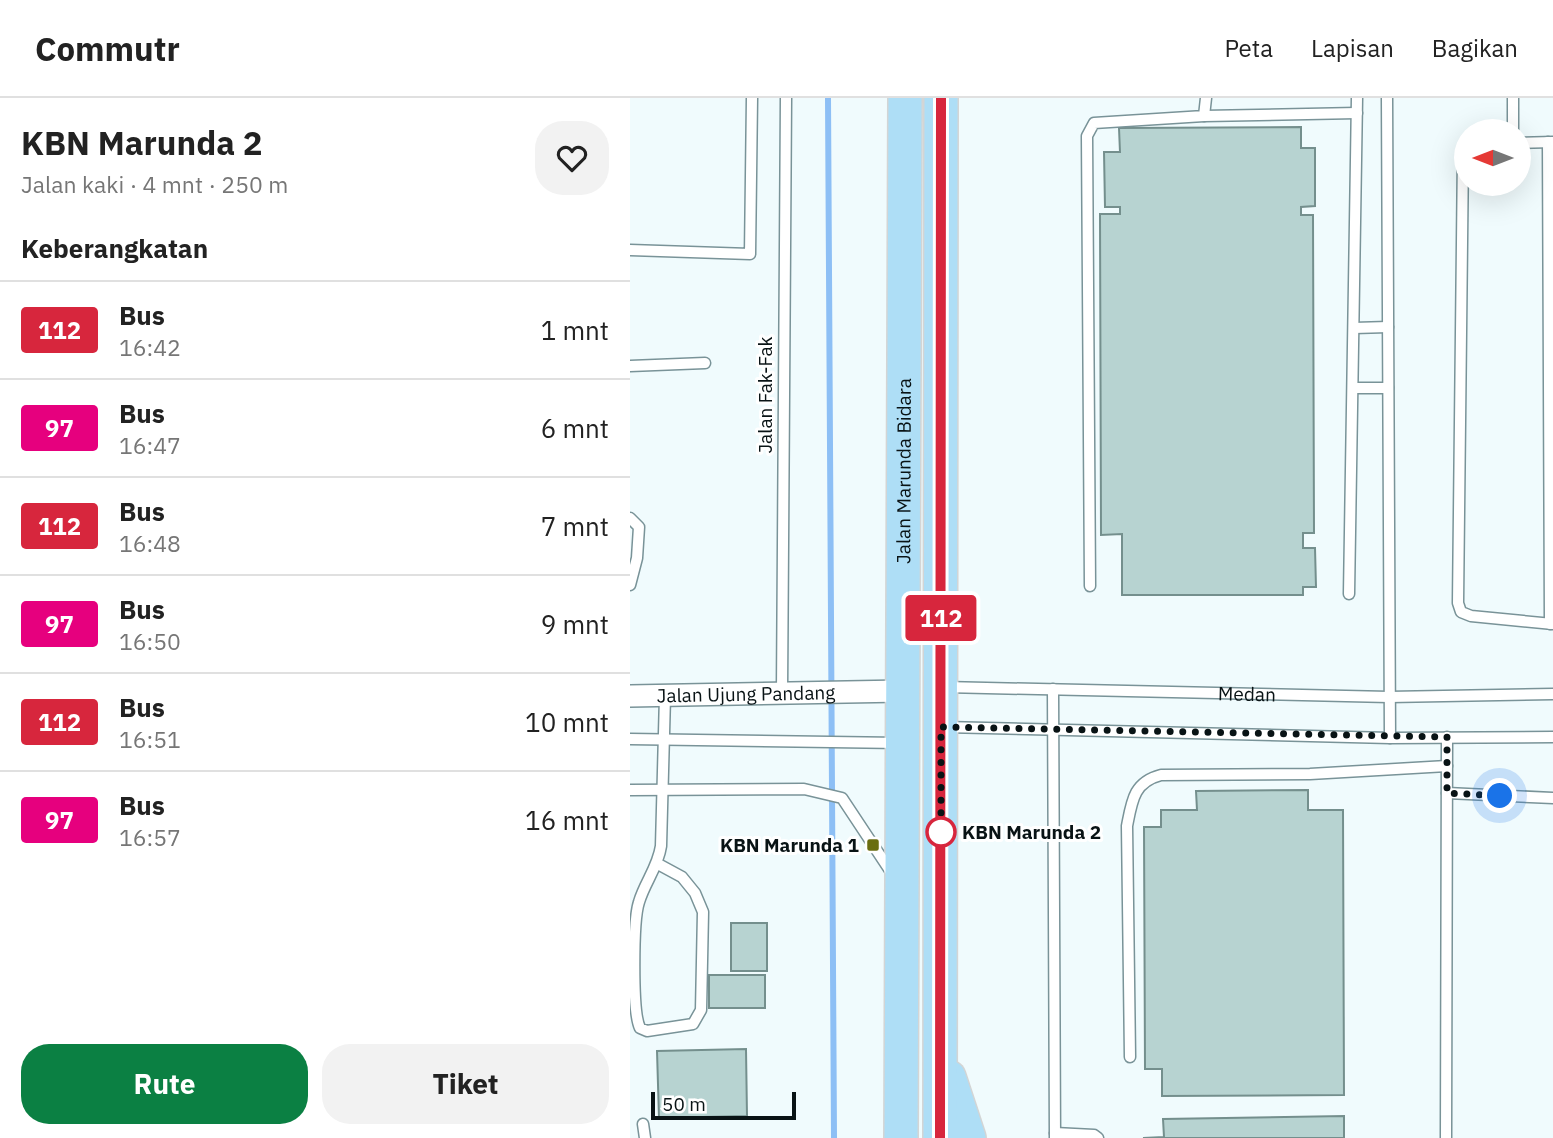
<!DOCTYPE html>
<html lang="id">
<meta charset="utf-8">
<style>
:root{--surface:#fff;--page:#f2f2f2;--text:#222;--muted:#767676;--line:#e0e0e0;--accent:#0b8043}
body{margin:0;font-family:"IBM Plex Sans",sans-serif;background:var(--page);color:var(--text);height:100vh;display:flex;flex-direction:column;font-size:26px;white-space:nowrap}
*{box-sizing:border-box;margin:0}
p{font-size:23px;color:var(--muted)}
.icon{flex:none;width:38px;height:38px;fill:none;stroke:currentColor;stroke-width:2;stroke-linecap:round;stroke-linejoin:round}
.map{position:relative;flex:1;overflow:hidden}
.side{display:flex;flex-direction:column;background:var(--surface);width:630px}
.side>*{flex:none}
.badge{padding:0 14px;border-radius:5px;font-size:24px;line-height:46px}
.needle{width:46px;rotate:270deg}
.tools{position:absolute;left:824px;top:21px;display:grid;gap:14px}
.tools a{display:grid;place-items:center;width:77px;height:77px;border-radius:50%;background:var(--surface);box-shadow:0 7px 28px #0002;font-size:35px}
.scale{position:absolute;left:21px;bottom:18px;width:145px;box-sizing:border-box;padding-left:7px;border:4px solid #091315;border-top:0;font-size:19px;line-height:24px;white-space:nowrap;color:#091315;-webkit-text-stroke:5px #fff;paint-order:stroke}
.you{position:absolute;width:35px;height:35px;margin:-18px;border:5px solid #fff;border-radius:50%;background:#1a73e8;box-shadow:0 0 0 10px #1a73e833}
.map>.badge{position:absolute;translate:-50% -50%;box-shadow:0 0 0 4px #fff}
h2{padding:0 21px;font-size:26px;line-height:63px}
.round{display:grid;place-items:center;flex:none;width:74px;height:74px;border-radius:28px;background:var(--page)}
.summary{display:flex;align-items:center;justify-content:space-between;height:119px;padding:0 21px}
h1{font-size:33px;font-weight:700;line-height:52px}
.cta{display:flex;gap:14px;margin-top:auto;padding:14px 21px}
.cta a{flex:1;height:80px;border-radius:28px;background:var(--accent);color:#fff;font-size:28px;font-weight:700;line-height:80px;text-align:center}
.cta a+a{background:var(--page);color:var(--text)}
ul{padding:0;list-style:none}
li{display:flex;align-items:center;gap:21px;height:98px;padding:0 21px;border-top:2px solid var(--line)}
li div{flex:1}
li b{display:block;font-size:26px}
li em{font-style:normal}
li .badge{min-width:77px;font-weight:700;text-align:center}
header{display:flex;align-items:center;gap:42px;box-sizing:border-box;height:98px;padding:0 35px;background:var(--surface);border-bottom:2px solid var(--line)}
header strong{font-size:33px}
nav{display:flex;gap:38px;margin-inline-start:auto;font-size:24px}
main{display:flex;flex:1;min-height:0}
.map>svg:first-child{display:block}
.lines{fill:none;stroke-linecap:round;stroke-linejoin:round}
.stream{stroke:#8dbff5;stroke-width:6}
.building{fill:#b7d3d1;stroke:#748f8d;stroke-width:2}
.lane-casing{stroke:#799398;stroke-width:13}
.street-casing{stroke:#799398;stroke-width:24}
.primary-casing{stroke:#d3d5d5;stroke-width:36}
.lane{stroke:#fff;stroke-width:10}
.street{stroke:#fff;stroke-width:21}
.primary{stroke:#aedef6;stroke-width:33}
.line-casing{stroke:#fff;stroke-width:16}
.line{stroke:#d7263d;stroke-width:10}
.walk{stroke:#091315;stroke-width:7;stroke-dasharray:0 12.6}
.stop-dot{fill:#fff;stroke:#d7263d;stroke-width:3.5}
.poi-dot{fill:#696d10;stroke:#fff;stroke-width:2.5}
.labels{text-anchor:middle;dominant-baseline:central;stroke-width:6;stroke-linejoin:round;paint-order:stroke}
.street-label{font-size:19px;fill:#091315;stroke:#fff}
.stop-label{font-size:19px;font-weight:bold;fill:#091315;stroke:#fff;text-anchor:start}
.poi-label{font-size:19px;font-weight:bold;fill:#091315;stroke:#fff;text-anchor:end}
</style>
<header>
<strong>Commutr</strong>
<nav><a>Peta</a><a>Lapisan</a><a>Bagikan</a></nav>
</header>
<main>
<section class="side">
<div class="summary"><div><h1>KBN Marunda 2</h1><p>Jalan kaki · 4 mnt · 250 m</p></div><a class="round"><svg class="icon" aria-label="heart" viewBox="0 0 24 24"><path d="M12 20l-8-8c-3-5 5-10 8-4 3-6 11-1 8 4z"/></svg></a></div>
<h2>Keberangkatan</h2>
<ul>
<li><span class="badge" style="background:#d7263d;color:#fff">112</span><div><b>Bus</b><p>16:42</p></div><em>1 mnt</em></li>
<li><span class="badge" style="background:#e6007e;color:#fff">97</span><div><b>Bus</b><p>16:47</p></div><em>6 mnt</em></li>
<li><span class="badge" style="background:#d7263d;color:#fff">112</span><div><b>Bus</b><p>16:48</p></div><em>7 mnt</em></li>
<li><span class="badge" style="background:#e6007e;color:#fff">97</span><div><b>Bus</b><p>16:50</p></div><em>9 mnt</em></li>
<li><span class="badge" style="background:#d7263d;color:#fff">112</span><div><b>Bus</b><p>16:51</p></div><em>10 mnt</em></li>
<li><span class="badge" style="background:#e6007e;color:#fff">97</span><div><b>Bus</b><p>16:57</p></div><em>16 mnt</em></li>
</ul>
<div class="cta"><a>Rute</a><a>Tiket</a></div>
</section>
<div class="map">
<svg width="923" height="1040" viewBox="0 0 923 1040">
<rect width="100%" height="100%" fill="#f0fbfd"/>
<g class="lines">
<polyline class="stream" points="198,0 204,1040"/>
</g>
<g class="building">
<polygon points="671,29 671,50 685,50 685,108 671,109 671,117 683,117 684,435 673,435 673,450 685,450 686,489 673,489 673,497 492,497 492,436 471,437 470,116 490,116 490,109 475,109 474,54 490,54 489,30"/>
<polygon points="678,692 678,712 713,712 714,997 532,998 532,971 515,971 514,729 531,729 531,712 567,712 566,693"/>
<rect x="101" y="825" width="36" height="48"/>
<rect x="79" y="877" width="56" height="33"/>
<polygon points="116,951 117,1018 29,1020 27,953"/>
<polygon points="714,1018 714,1040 513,1040 534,1039 533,1021"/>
</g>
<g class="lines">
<defs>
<g id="lane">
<polyline points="757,0 760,640"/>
<polyline points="883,0 883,33"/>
<polyline points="574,18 727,15"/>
<polyline points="918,44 920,526"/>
<polyline points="889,45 923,44"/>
<polyline points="836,49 833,54 828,505 831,514 841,518 923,526"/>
<polyline points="0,152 120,156 122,0"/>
<polyline points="724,230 758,229"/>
<polyline points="0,268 75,265"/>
<polyline points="723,290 758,290"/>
<polyline points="0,420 9,429 7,460 0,487"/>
<polyline points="460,488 457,38 464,25 574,18 576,0"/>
<polyline points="719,496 727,0"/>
<path id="s1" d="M314 589 759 599 923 596"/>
<polyline points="423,591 425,1040"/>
<polyline points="152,594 156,0"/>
<polyline points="314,629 760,640 923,639"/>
<polyline points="0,641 270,645"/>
<polyline points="0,692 174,691 212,700 263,777"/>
<polyline points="817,695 923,700"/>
<path d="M28 766 52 779 65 795 73 814 71 912 63 926 17 933 10 930C2 914 3 822 9 804 15 784 28 769 31 748L35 598"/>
<path d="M500 959 497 728C502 702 504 684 531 677L680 676 817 668"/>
<polyline points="13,1026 15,1040"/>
<polyline points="425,1035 464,1037 468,1040"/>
<polyline points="816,1040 817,639"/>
</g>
<g id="street">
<path id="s2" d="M0 598 273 593"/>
</g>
<g id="primary">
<polyline points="319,979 339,1040"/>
<path id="s3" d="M271 1040 275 0"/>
<polyline points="310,1040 311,0"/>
</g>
</defs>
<use href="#lane" class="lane-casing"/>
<use href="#street" class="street-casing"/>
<use href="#primary" class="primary-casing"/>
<use href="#lane" class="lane"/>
<use href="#street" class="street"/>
<use href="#primary" class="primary"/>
</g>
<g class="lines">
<defs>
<polyline id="line" points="310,1040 311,0"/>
</defs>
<use href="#line" class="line-casing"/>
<use href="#line" class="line"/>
<polyline class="walk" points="311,734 311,737 311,629 817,639 817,695 870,698"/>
</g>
<circle class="stop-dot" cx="311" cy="734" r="14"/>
<rect class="poi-dot" x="236" y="740" width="14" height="14" rx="3.5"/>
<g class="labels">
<g class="street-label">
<text transform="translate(135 297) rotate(-90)">Jalan Fak-Fak</text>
<text stroke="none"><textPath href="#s3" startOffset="667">Jalan Marunda Bidara</textPath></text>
<text stroke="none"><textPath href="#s2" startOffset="116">Jalan Ujung Pandang</textPath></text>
<text stroke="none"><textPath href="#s1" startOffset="303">Medan</textPath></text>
</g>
<g class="stop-label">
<text x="332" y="734">KBN Marunda 2</text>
</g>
<g class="poi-label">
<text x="229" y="747">KBN Marunda 1</text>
</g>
</g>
</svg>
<div class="tools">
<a><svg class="needle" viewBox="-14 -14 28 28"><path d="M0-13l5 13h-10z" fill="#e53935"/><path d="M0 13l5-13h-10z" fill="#767676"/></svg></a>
</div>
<div class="scale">50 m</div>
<div class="you" style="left:870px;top:698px"></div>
<b class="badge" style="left:311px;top:520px;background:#d7263d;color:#fff">112</b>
</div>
</main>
